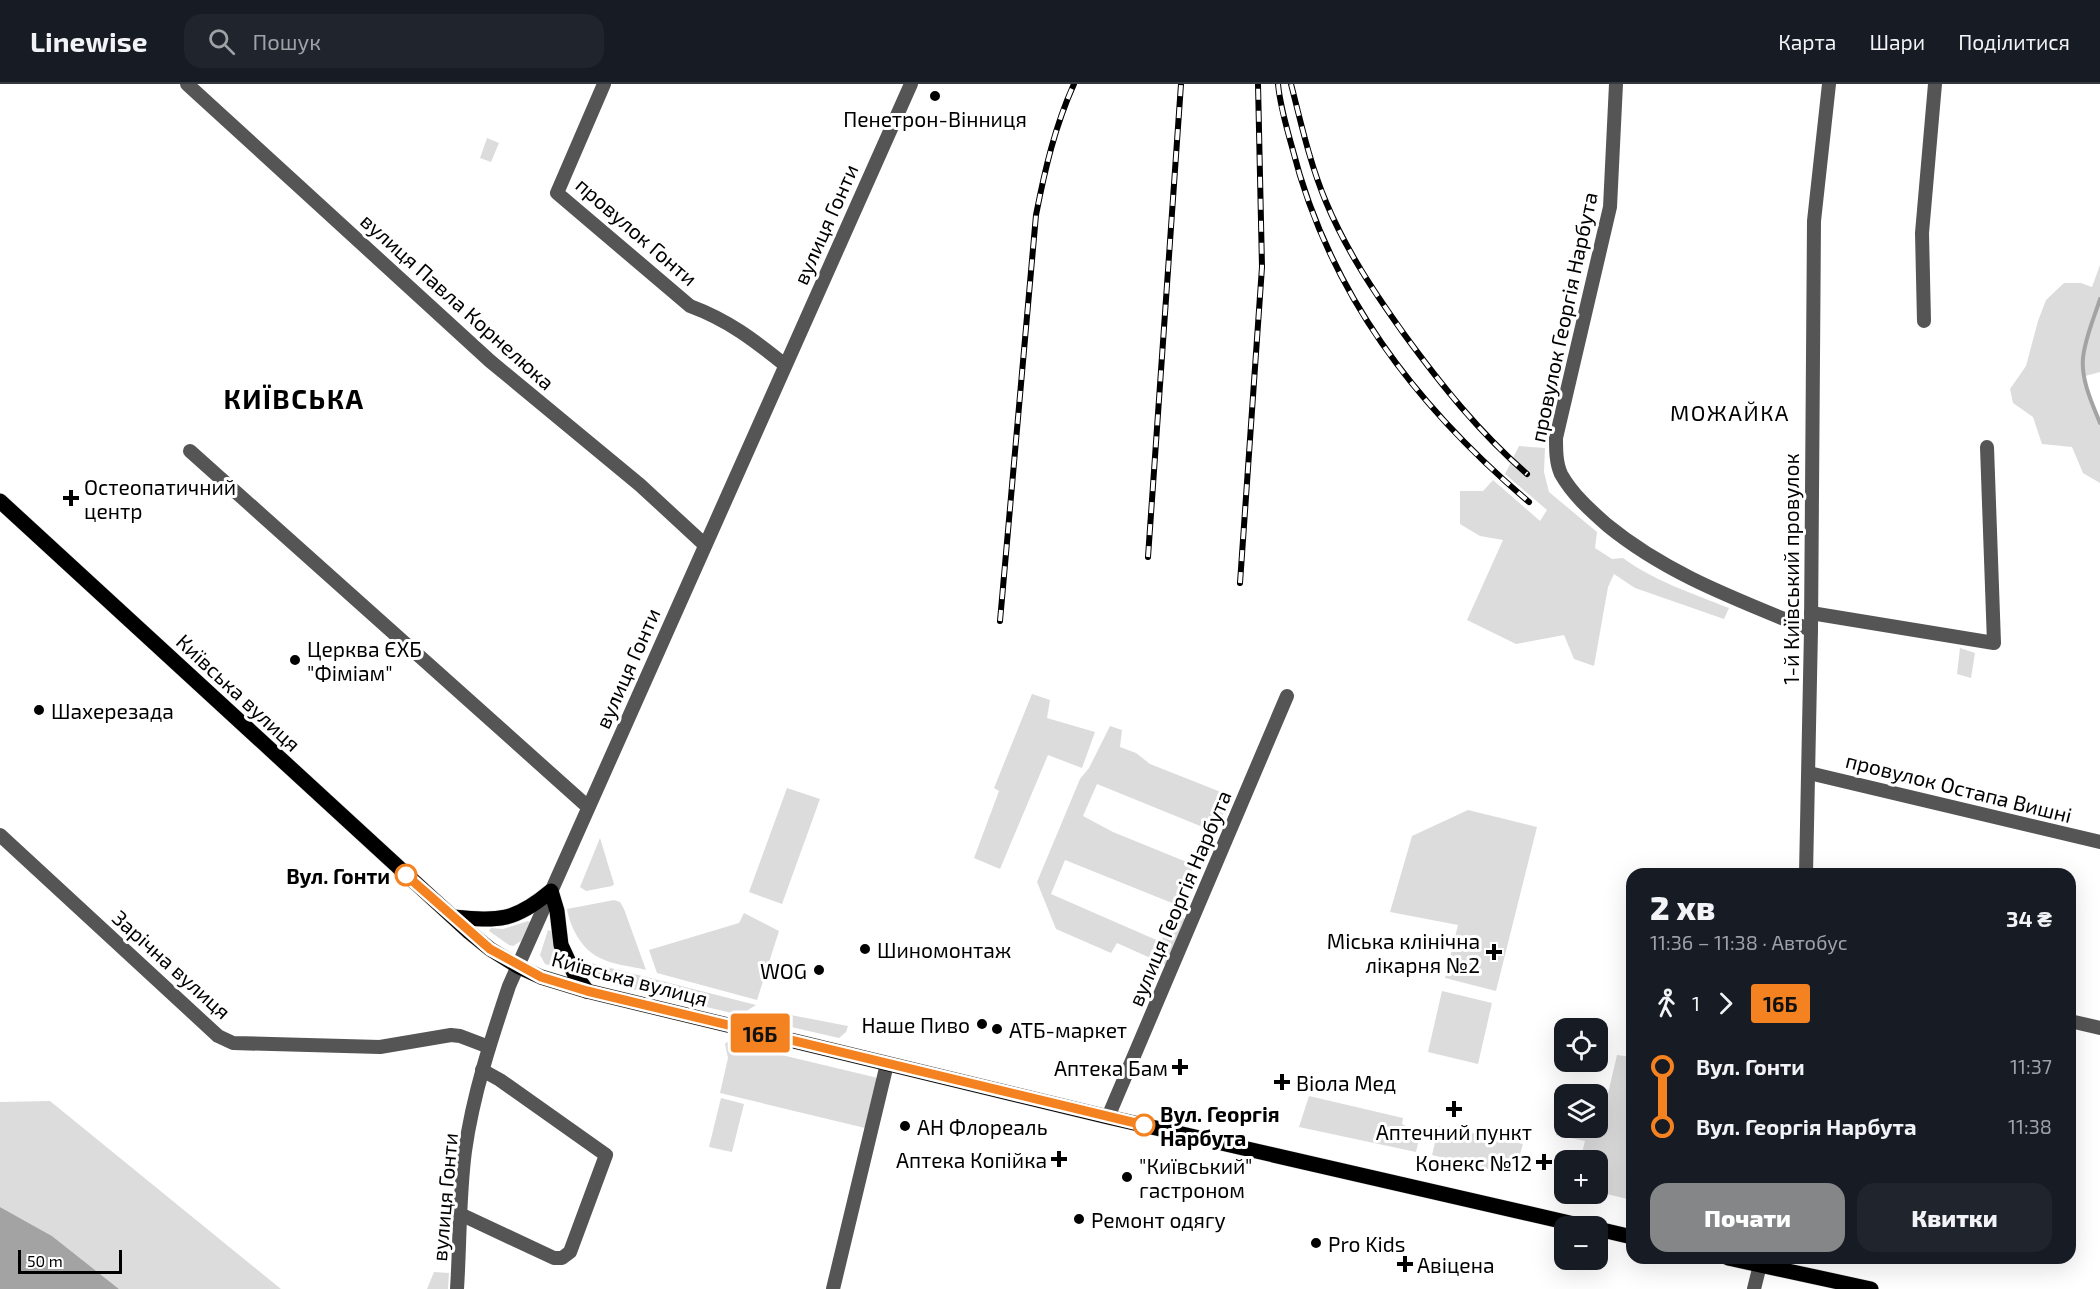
<!DOCTYPE html>
<html lang="uk">
<meta charset="utf-8">
<style>
:root{--surface:#171b24;--page:#20242c;--text:#f1f3f6;--muted:#9ea1a6;--line:#363941;--accent:#858687}
body{margin:0;font-family:"Exo 2",sans-serif;background:var(--page);color:var(--text);height:100vh;display:flex;flex-direction:column;font-size:22px;white-space:nowrap}
*{box-sizing:border-box;margin:0}
p{font-size:20px;color:var(--muted)}
.icon{flex:none;width:33px;height:33px;fill:none;stroke:currentColor;stroke-width:2;stroke-linecap:round;stroke-linejoin:round}
.map{position:relative;flex:1;overflow:hidden}
.details{position:absolute;left:1626px;top:784px;width:450px;height:396px;display:flex;flex-direction:column;background:var(--surface);border-radius:18px;box-shadow:0 6px 24px #0002}
.details>*{flex:none}
.badge{padding:0 12px;border-radius:4px;font-size:21px;line-height:39px}
.fabs{position:absolute;left:1554px;top:934px;display:grid;gap:12px}
.fabs a{display:grid;place-items:center;width:54px;height:54px;border-radius:12px;background:var(--surface);box-shadow:0 6px 24px #0002;font-size:30px}
.scale{position:absolute;left:18px;bottom:15px;width:104px;box-sizing:border-box;padding-left:6px;border:3px solid #000;border-top:0;font-size:16px;line-height:21px;white-space:nowrap;color:#000;-webkit-text-stroke:4px #fff;paint-order:stroke}
.map>.badge{position:absolute;translate:-50% -50%;box-shadow:0 0 0 3px #fff}
.legs{display:flex;align-items:center;gap:9px;height:66px;padding:0 24px;font-size:20px}
.legs p{margin-inline-start:auto}
.overview{display:flex;align-items:center;justify-content:space-between;height:102px;padding:0 24px}
h1{font-size:33px;font-weight:800;line-height:45px}
.cta{display:flex;gap:12px;margin-top:auto;padding:12px 24px}
.cta a{flex:1;height:69px;border-radius:18px;background:var(--accent);color:#fff;font-size:24px;font-weight:800;line-height:69px;text-align:center}
.cta a+a{background:var(--page);color:var(--text)}
ul{padding:0 24px;list-style:none}
li{display:flex;align-items:center;gap:21px;height:60px;font-size:22px}
li i{display:grid;place-items:center;width:9px;height:100%;margin:0 8px;background:currentColor}
li i::after{content:'';width:15px;height:15px;margin:-8px;border:4px solid;border-radius:50%;background:var(--surface)}
li p{margin-inline-start:auto}
li:first-child i{background:linear-gradient(#0000 50%,currentColor 0)}
li:last-child i{background:linear-gradient(currentColor 50%,#0000 0)}
header{display:flex;align-items:center;gap:36px;box-sizing:border-box;height:84px;padding:0 30px;background:var(--surface);border-bottom:2px solid var(--line)}
header strong{font-size:28px}
nav{display:flex;gap:33px;margin-inline-start:auto;font-size:21px}
.search{width:420px;height:54px;background:var(--page);display:flex;align-items:center;gap:15px;box-sizing:border-box;padding:0 21px;border-radius:18px;color:var(--muted);font-size:22px}
.map>svg:first-child{display:block}
.green{fill:#dcdcdc}
.water{fill:#a3a3a3}
.lines{fill:none;stroke-linecap:round;stroke-linejoin:round}
.stream{stroke:#a3a3a3;stroke-width:4}
.major-casing{stroke:#dbdbdb;stroke-width:16}
.minor{stroke:#555;stroke-width:14}
.major{stroke:#000;stroke-width:15}
.rail-casing{stroke:#000;stroke-width:6}
.rail{stroke:#fff;stroke-width:4;stroke-dasharray:11;stroke-linecap:butt}
.line-1-casing{stroke:#fff;stroke-width:14}
.line-1{stroke:#f58220;stroke-width:9}
.poi-dot{fill:#000;stroke:#fff;stroke-width:2}
.stop-1-dot{fill:#fff;stroke:#f58220;stroke-width:3}
.labels{text-anchor:middle;dominant-baseline:central;stroke-width:6;stroke-linejoin:round;paint-order:stroke}
.poi-label{font-size:21px;fill:#000;stroke:#fff;text-anchor:start}
.street-label{font-size:21px;fill:#000;stroke:#fff}
.stop-label{font-size:21px;font-weight:bold;fill:#000;stroke:#fff;text-anchor:end}
.neighbourhood-label{font-size:22px;letter-spacing:1.5px;fill:#000;stroke:#fff}
.district-label{font-size:27px;font-weight:bold;letter-spacing:1.5px;fill:#000;stroke:#fff}
</style>
<header>
<strong>Linewise</strong>
<div class="search"><svg class="icon" aria-label="search" viewBox="0 0 24 24"><circle cx="10" cy="10" r="6"/><path d="M15 15l6 6"/></svg>Пошук</div>
<nav><a>Карта</a><a>Шари</a><a>Поділитися</a></nav>
</header>
<div class="map">
<svg width="2100" height="1205" viewBox="0 0 2100 1205">
<rect width="100%" height="100%" fill="#fff"/>
<g class="green">
<polygon points="487,54 499,59 491,78 480,74"/>
<polygon points="2100,181 2100,288 2085,292 2087,305 2100,339 2100,399 2083,389 2072,363 2042,360 2033,333 2013,319 2010,305 2026,282 2038,237 2046,216 2064,199 2081,199 2092,203"/>
<path d="M1519 362 1545 364 1544 388 1549 408 1597 448 1595 464 1612 475 1623 474C1654 497 1694 510 1729 524L1724 535 1635 504 1614 490 1608 503 1594 582 1574 575 1564 551 1516 560 1467 536 1503 456 1480 452 1460 440V407H1483L1493 396 1540 437 1547 426 1505 390Z"/>
<polygon points="1960,564 1975,569 1971,594 1957,590"/>
<polygon points="1032,610 1050,616 1047,634 1095,648 1082,684 1048,671 1000,785 974,774 999,707 994,704"/>
<polygon points="1110,642 1122,646 1120,663 1136,669 1150,680 1231,712 1215,748 1097,700 1083,732 1113,748 1194,781 1177,821 1065,776 1051,810 1161,858 1173,828 1185,835 1166,881 1117,859 1111,869 1056,845 1037,798 1080,695 1089,684"/>
<polygon points="787,704 820,715 782,820 749,808"/>
<polygon points="1468,726 1537,743 1496,907 1445,894 1458,841 1390,828 1412,752"/>
<polygon points="600,754 614,800 612,802 586,807 580,803"/>
<path d="M614 816 620 818 624 825 646 886C631 882 613 881 600 874 582 866 570 843 567 825Z"/>
<polygon points="744,829 779,847 757,916 657,889 649,866 739,839"/>
<polygon points="528,837 530,838 521,857 513,862 509,861 489,847 491,844 503,845"/>
<path d="M548 846 553 848C553 861 556 870 563 881L561 885 545 880 540 871Z"/>
<polygon points="573,874 595,880 756,921 740,931 602,898 582,888"/>
<polygon points="1442,907 1492,919 1478,980 1428,968"/>
<polygon points="770,927 848,942 846,948 839,954 765,937 766,930"/>
<polygon points="727,958 878,994 865,1044 720,1009 728,974 725,960"/>
<polygon points="1617,971 1632,973 1632,1116 1598,1108 1598,1077 1580,1077 1585,1057 1556,1051 1561,1033 1564,1033 1564,1044 1598,1044 1598,1040 1601,1039"/>
<polygon points="1309,1012 1403,1034 1402,1040 1420,1050 1416,1068 1299,1043"/>
<polygon points="721,1014 744,1020 732,1068 709,1063"/>
<polygon points="50,1017 281,1205 119,1205 52,1152 0,1123 0,1018"/>
<polygon points="1439,1042 1523,1060 1518,1077 1500,1088 1432,1071"/>
<polygon points="434,1188 449,1189 448,1205 427,1205"/>
</g>
<polygon class="water" points="0,1123 52,1152 119,1205 0,1205"/>
<g class="lines">
<path class="stream" d="M2100 215C2094 234 2085 254 2083 274 2081 296 2092 319 2100 339"/>
<defs>
<g id="major">
<polyline points="0,417 469,848 490,865 519,883 541,893 587,907 1108,1033 1587,1143"/>
<path d="M453 833C499 837 514 838 551 807L557 827 561 861 574 889 587 907"/>
<polyline points="1598,1145 1632,1153"/>
<polyline points="1728,1174 1871,1205"/>
</g>
</defs>
<use href="#major" class="major-casing"/>
<g class="minor">
<polyline points="187,0 490,277 640,401 705,461"/>
<path d="M604 0 557 109 690 222C728 236 754 256 785 281"/>
<path d="M1616 0 1610 123 1556 354C1556 366 1556 379 1561 390 1572 410 1590 426 1607 441 1668 491 1739 516 1811 546"/>
<polyline points="1924,237 1922,149 1935,0"/>
<polyline points="190,367 588,723"/>
<polyline points="1811,529 1994,559 1987,363"/>
<polyline points="1809,689 2100,758"/>
<polyline points="0,751 218,952 233,959 380,963 451,951 460,952 489,963"/>
<polyline points="1806,790 1811,546 1814,137 1829,0"/>
<polyline points="2070,937 2100,944"/>
<polyline points="1108,1033 1287,612"/>
<polyline points="460,1130 554,1174 562,1174 570,1168 606,1071 500,996 482,986"/>
<path d="M457 1205C460 1159 459 1113 465 1067 473 1010 491 956 509 902L911 0"/>
<polyline points="833,1205 887,980"/>
<polyline points="1754,1205 1760,1181"/>
</g>
<use href="#major" class="major"/>
<defs>
<g id="rail">
<path d="M1278 0C1280 21 1286 42 1292 63 1329 209 1415 321 1529 418"/>
<path d="M1291 0C1301 39 1310 80 1326 118 1346 166 1374 208 1404 250 1442 302 1479 348 1527 390"/>
<polyline points="1148,473 1181,0"/>
<polyline points="1240,499 1262,183 1258,0"/>
<path d="M1000 537 1036 131C1045 85 1055 42 1074 0"/>
</g>
</defs>
<use href="#rail" class="rail-casing"/>
<use href="#rail" class="rail"/>
</g>
<g class="lines">
<defs>
<polyline id="line-1" points="406,791 490,865 541,893 587,907 1144,1041"/>
</defs>
<use href="#line-1" class="line-1-casing"/>
<use href="#line-1" class="line-1"/>
</g>
<g class="poi-dot">
<circle cx="935" cy="12" r="6"/>
<path d="M68 405h6v6h6v6h-6v6h-6v-6h-6v-6h6z"/>
<circle cx="295" cy="576" r="6"/>
<circle cx="39" cy="626" r="6"/>
<circle cx="865" cy="865" r="6"/>
<path d="M1491 859h6v6h6v6h-6v6h-6v-6h-6v-6h6z"/>
<circle cx="819" cy="886" r="6"/>
<circle cx="982" cy="940" r="6"/>
<circle cx="997" cy="945" r="6"/>
<path d="M1177 974h6v6h6v6h-6v6h-6v-6h-6v-6h6z"/>
<path d="M1279 989h6v6h6v6h-6v6h-6v-6h-6v-6h6z"/>
<path d="M1451 1016h6v6h6v6h-6v6h-6v-6h-6v-6h6z"/>
<circle cx="905" cy="1042" r="6"/>
<path d="M1056 1066h6v6h6v6h-6v6h-6v-6h-6v-6h6z"/>
<path d="M1541 1069h6v6h6v6h-6v6h-6v-6h-6v-6h6z"/>
<circle cx="1127" cy="1093" r="6"/>
<circle cx="1079" cy="1135" r="6"/>
<circle cx="1316" cy="1159" r="6"/>
<path d="M1402 1171h6v6h6v6h-6v6h-6v-6h-6v-6h6z"/>
</g>
<g class="stop-1-dot">
<circle cx="406" cy="791" r="10"/>
<circle cx="1144" cy="1041" r="10"/>
</g>
<g class="labels">
<g class="poi-label">
<text x="935" y="34" text-anchor="middle">Пенетрон-Вінниця</text>
<text x="84" y="402">Остеопатичний<tspan x="84" dy="24">центр</tspan></text>
<text x="307" y="564">Церква ЄХБ<tspan x="307" dy="24">"Фіміам"</tspan></text>
<text x="51" y="626">Шахерезада</text>
<text x="1480" y="856" text-anchor="end">Міська клінічна<tspan x="1480" dy="24">лікарня №2</tspan></text>
<text x="877" y="865">Шиномонтаж</text>
<text x="807" y="886" text-anchor="end">WOG</text>
<text x="970" y="940" text-anchor="end">Наше Пиво</text>
<text x="1009" y="945">АТБ-маркет</text>
<text x="1168" y="983" text-anchor="end">Аптека Бам</text>
<text x="1296" y="998">Віола Мед</text>
<text x="917" y="1042">АН Флореаль</text>
<text x="1454" y="1047" text-anchor="middle">Аптечний пункт</text>
<text x="1047" y="1075" text-anchor="end">Аптека Копійка</text>
<text x="1532" y="1078" text-anchor="end">Конекс №12</text>
<text x="1139" y="1081">"Київський"<tspan x="1139" dy="24">гастроном</tspan></text>
<text x="1091" y="1135">Ремонт одягу</text>
<text x="1328" y="1159">Pro Kids</text>
<text x="1417" y="1180">Авіцена</text>
</g>
<g class="street-label">
<text transform="translate(825 140) rotate(-66)">вулиця Гонти</text>
<text transform="translate(637 147) rotate(41)">провулок Гонти</text>
<text transform="translate(458 217) rotate(42)">вулиця Павла Корнелюка</text>
<text transform="translate(1563 233) rotate(-78)">провулок Георгія Нарбута</text>
<text transform="translate(1790 485) rotate(-90)">1-й Київський провулок</text>
<text transform="translate(627 584) rotate(-66)">вулиця Гонти</text>
<text transform="translate(239 608) rotate(43)">Київська вулиця</text>
<text transform="translate(1959 703) rotate(14)">провулок Остапа Вишні</text>
<text transform="translate(1179 814) rotate(-67)">вулиця Георгія Нарбута</text>
<text transform="translate(172 880) rotate(42)">Зарічна вулиця</text>
<text transform="translate(630 894) rotate(15)">Київська вулиця</text>
<text transform="translate(444 1113) rotate(-85)">вулиця Гонти</text>
</g>
<g class="stop-label">
<text x="390" y="791">Вул. Гонти</text>
<text x="1160" y="1029" text-anchor="start">Вул. Георгія<tspan x="1160" dy="24">Нарбута</tspan></text>
</g>
<g class="neighbourhood-label">
<text x="1730" y="328">МОЖАЙКА</text>
</g>
<g class="district-label">
<text x="294" y="314">КИЇВСЬКА</text>
</g>
</g>
</svg>
<div class="fabs">
<a><svg class="icon" aria-label="locate" viewBox="0 0 24 24"><circle cx="12" cy="12" r="6"/><path d="M12 2v4M12 18v4M2 12h4M18 12h4"/></svg></a>
<a><svg class="icon" aria-label="layers" viewBox="0 0 24 24"><path d="M12 4l9 5-9 5-9-5zM3 14l9 5 9-5"/></svg></a>
<a>+</a>
<a>−</a>
</div>
<div class="scale">50 m</div>
<b class="badge" style="left:760px;top:949px;background:#f58220;color:#111">16Б</b>
<section class="details">
<div class="overview"><div><h1>2 хв</h1><p>11:36 – 11:38 · Автобус</p></div><b>34 ₴</b></div>
<div class="legs"><svg class="icon" aria-label="walk" viewBox="0 0 24 24"><circle cx="13" cy="4" r="2"/><path d="M13 8l-2 6 4 7M11 14l-3 7M7 12l3-4h3l4 4"/></svg>1<svg class="icon" aria-label="forward" viewBox="0 0 24 24"><path d="M9 5l7 7-7 7"/></svg><b class="badge" style="background:#f58220;color:#111">16Б</b></div>
<ul>
<li><i style="color:#f58220"></i><b>Вул. Гонти</b><p>11:37</p></li>
<li><i style="color:#f58220"></i><b>Вул. Георгія Нарбута</b><p>11:38</p></li>
</ul>
<div class="cta"><a>Почати</a><a>Квитки</a></div>
</section>
</div>
